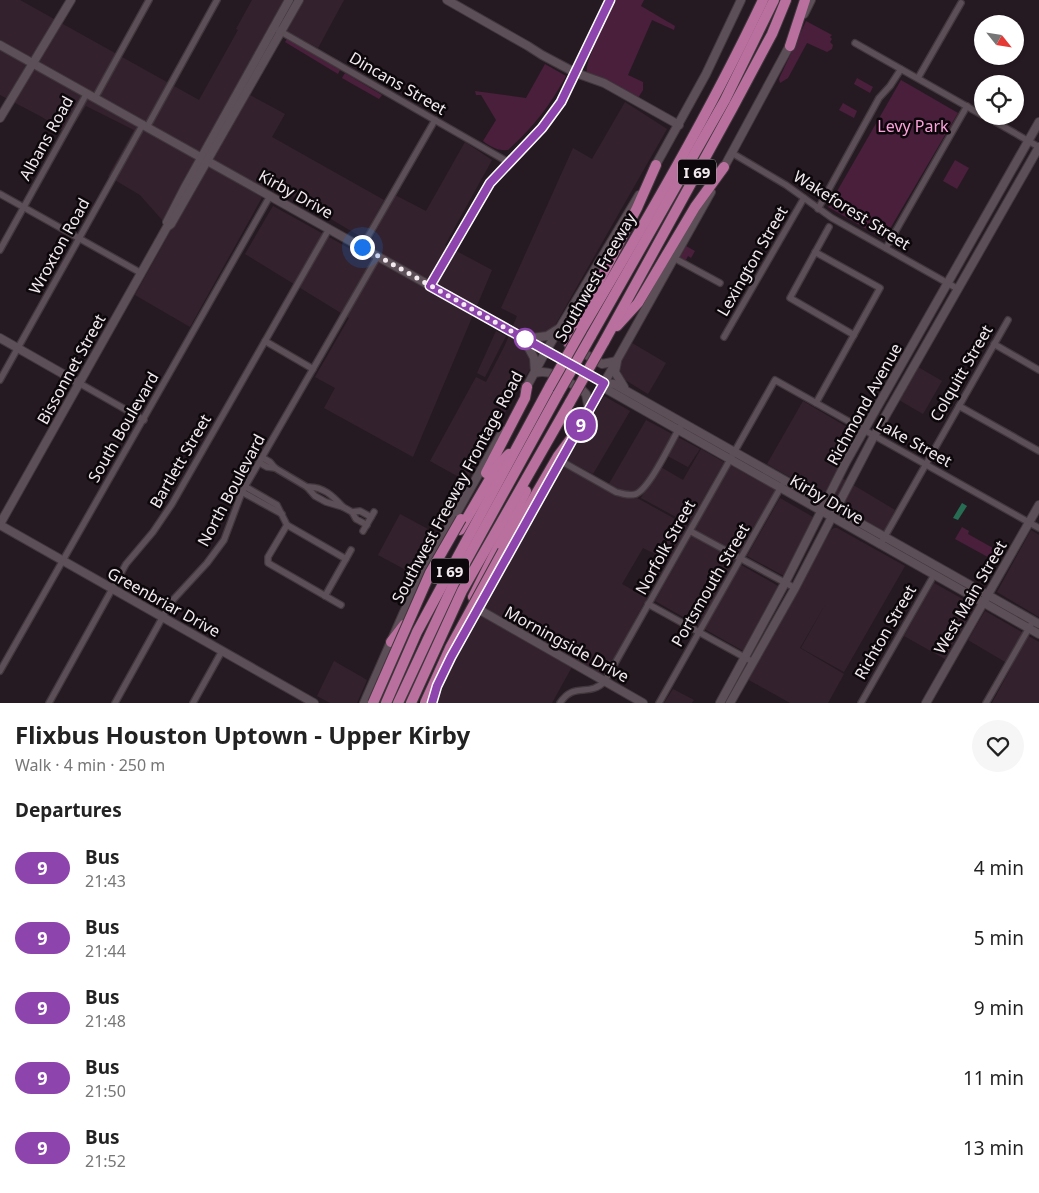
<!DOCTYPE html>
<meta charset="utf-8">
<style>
:root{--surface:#fff;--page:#f6f6f6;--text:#222;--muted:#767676}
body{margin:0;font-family:"Noto Sans",sans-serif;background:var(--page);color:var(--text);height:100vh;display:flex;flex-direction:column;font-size:19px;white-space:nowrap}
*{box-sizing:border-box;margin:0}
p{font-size:16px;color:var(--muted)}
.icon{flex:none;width:28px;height:28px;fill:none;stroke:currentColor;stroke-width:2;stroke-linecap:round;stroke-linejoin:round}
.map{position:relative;height:703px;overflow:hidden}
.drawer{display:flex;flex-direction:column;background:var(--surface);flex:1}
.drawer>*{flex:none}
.badge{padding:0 10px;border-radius:16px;font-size:18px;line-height:32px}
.needle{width:32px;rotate:120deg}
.controls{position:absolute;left:974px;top:15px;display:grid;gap:10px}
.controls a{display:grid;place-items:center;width:50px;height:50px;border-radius:50%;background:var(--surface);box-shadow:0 1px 4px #0004;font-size:25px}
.you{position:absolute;width:25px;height:25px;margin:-12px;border:4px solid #fff;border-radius:50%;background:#1a73e8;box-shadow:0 0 0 8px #1a73e833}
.map>.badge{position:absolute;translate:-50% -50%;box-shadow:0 0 0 2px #fff}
h2{padding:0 15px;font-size:19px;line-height:45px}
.round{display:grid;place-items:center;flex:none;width:52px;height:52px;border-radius:26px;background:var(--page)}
.summary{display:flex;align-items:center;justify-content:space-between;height:85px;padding:0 15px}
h1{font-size:24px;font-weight:700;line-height:38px}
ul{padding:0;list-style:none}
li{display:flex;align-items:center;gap:15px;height:70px;padding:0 15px}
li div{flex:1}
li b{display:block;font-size:19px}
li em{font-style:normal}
li .badge{min-width:55px;font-weight:700;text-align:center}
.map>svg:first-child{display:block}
.built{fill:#33222d}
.green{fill:#491f3b}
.water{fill:#266d54}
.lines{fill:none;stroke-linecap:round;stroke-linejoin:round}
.street-casing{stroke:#41373d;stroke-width:8}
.secondary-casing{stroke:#41373d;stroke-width:10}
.highway-casing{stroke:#41373d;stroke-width:12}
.street{stroke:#5d4f57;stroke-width:5.5}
.secondary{stroke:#5d4f57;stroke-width:8}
.highway{stroke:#b9709e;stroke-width:10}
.highway-bridge-casing{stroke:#41373d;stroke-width:12;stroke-linecap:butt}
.highway-bridge{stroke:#b9709e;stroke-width:10}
.line-casing{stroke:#fff;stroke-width:11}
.line{stroke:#8e44ad;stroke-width:8}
.walk{stroke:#f2eaef;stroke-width:5;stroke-dasharray:0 9}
.stop-dot{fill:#fff;stroke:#8e44ad;stroke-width:2.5}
.labels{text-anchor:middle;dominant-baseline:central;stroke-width:5;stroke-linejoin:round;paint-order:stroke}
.shield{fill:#0c070a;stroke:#ada6aa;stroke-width:1}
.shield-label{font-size:15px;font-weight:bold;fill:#f2eaef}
.street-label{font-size:16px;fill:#f2eaef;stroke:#0c070a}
.park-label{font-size:16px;fill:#fea0dc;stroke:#0c070a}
</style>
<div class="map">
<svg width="1039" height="703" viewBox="0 0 1039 703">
<rect width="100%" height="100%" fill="#261a22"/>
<g class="built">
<polygon points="0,0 20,0 199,100 238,30 236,29 252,0 286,0 237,88 285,114 272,137 384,200 363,238 270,183 190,327 135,295 171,230 140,195 108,176 134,130 86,106 68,134 42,117 0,95"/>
<polygon points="302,0 344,0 318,48 285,30"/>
<polygon points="625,102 667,129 466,481 430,461 476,377 486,382 505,345 517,316 501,308 573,148 592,159"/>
<polygon points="465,142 492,160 445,245 492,270 413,457 324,408 335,388 315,377 349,318 245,254 273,206 363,256 395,195 426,211"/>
<polygon points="496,331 506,336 485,377 477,373"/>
<polygon points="632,343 666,363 648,394 622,378 619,365"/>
<polygon points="918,367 942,381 923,414 899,400"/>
<polygon points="604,396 630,411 593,474 567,460"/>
<polygon points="803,401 857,433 835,474 895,510 884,531 767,464"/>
<polygon points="646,420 700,449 688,467 662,453 637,498 688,526 669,561 643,548 622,584 647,598 604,676 484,608 564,466 606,489"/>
<polygon points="701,449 724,462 689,524 641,498 659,466 683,480"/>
<polygon points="731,464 776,489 736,562 778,586 777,592 745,652 655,601"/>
<polygon points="780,498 813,517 784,576 747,556"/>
<polygon points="400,514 439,535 417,576 378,555"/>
<polygon points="834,528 837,528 905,566 844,672 801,648 826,603 800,648 844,674 828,703 790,703 747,679 831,530"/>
<polygon points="1031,530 1039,535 1039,617 997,592"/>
<polygon points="934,583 975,606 945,659 904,636"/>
<polygon points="985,611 1039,642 1039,703 992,703 1012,666 968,640"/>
<polygon points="482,614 573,665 552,703 436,703 455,660"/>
<polygon points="334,661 367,680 357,703 330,703 317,696"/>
<polygon points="673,689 694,700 692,703 664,703"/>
</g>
<g class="green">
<path d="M615 0H644L641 6 675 26 674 30 652 20 628 75 643 82V90L638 98 587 72C584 62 610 13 615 0Z"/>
<polygon points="806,21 832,35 830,37 832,39 830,42 833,45 832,49 827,52 807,43 788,78 780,83 779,79"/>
<polygon points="287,39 340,70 338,74 285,42"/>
<path d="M545 64 566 76C549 107 534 126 508 150 498 151 491 147 483 141L496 120 481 95H476L475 91 526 98Z"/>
<polygon points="345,73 382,95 379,99 342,78"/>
<polygon points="857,78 873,87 870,93 854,84"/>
<polygon points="901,80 958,113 884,239 828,207"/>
<polygon points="843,103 857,111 854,118 839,110"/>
<polygon points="955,160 969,168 957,189 943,181"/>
<polygon points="686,246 695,251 691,258 688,256 686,260 680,257"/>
<polygon points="962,527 969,531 968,534 1000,552 995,561 955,539"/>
</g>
<polygon class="water" points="962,503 967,506 958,520 953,518"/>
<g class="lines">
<defs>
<g id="street">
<polyline points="278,30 508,162"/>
<polyline points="855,43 982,115"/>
<polyline points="918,78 961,3"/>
<polyline points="95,98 149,0"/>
<polyline points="985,116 1039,147"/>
<polyline points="147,127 217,0"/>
<polyline points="732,153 786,185 832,218 958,289"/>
<polyline points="0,194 141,273"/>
<polyline points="818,209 879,98 890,86 901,69"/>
<polyline points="829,227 790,298 854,335"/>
<polyline points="362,247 435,120"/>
<polyline points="886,248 967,106"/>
<polyline points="0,250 87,93"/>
<polyline points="815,252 880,288 816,403"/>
<polyline points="674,258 720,283"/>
<polyline points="724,337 804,198"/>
<polyline points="265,341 313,369"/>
<polyline points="994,344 1039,370"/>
<polyline points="0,380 143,124"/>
<polyline points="79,383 144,420"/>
<polyline points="959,406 1039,451"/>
<polyline points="263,458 270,462 275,468 307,487 315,496 326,502 343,507 352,512 356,519 367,525"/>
<path d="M561 461 616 492C623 494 629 496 636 494 650 488 671 442 680 427"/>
<polyline points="260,463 267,467 275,468"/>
<polyline points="246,487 277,505 287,525 346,559"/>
<path d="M307 487C323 486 333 496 343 507"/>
<polyline points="242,492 282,514"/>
<polyline points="352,512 360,511 371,517"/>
<polyline points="287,525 268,557 268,563 341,605"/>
<polyline points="363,531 374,512"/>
<polyline points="690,531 795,588"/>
<polyline points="880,545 1008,320"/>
<polyline points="325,596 351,550"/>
<polyline points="648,604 753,662"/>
<polyline points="0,671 270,196"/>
<polyline points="49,703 126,564 153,532 172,504 329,229"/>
<polyline points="115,703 171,602 207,563 224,540 242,492 378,256"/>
<polyline points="193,703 222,651"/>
<path d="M560 703C574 681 589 698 605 681L775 380 1039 528"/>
<polyline points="659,703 782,485"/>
<polyline points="861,703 934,575"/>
<polyline points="986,703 1033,621"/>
</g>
<g id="secondary">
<polyline points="447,0 528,46 542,55 576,73 604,83 679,125"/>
<polyline points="804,14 811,0"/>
<polyline points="0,45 604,383 614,384 1039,624"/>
<polyline points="0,118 71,0"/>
<polyline points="653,170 706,74 741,0"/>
<polyline points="722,171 791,43"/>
<polyline points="167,222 184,189 289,0"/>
<polyline points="430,286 490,183 548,121 561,102 610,0"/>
<polyline points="563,323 564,337 568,344 602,364 617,361 615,372 624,387"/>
<polyline points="0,338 79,383"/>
<path d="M524 339 534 358 535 373C552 368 567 382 582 390L586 394 589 410"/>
<polyline points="524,339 547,336 558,329"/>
<polyline points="604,383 608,390 1039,634"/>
<polyline points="525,390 546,351 639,195"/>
<polyline points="575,435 711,192"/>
<polyline points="0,524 167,227 171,224 299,0"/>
<polyline points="0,525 314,703"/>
<polyline points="478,609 643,703"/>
<polyline points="448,663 560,463"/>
<polyline points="364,703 403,614 426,567 503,431"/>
<polyline points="432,703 437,686"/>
<polyline points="720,703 785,583 846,462 1039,122"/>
<polyline points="730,703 795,588 874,436 1039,147"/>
<polyline points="926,703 1039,505"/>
</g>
<g id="highway">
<polyline points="790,46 805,0"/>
<polyline points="617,326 638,303 695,207 724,167"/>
<path d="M581 331C645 223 709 114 763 0"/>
<polyline points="591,336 725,100 774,0"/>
<polyline points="604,342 733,107 772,34 786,0"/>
<polyline points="569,344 571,336 637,208 656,165"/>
<polyline points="486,473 525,398 527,387"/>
<polyline points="460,530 498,465 509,454"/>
<polyline points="503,551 558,456 576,432"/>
<polyline points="473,597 526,491"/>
<polyline points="391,642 404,625"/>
<polyline points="386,703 417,632 550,386"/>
<polyline points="398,703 454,583 558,394"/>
<polyline points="411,703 462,591 570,402"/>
</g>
</defs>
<use href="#street" class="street-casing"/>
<use href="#secondary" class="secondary-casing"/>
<use href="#highway" class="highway-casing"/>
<use href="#street" class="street"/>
<use href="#secondary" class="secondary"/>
<use href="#highway" class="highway"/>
<defs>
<g id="highway-bridge">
<polyline points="550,386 581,331"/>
<polyline points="558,394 591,336"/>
<polyline points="570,402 604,342"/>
<polyline points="373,703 430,573 461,519"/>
<polyline points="425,703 450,648 503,551"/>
</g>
</defs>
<use href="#highway-bridge" class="highway-bridge-casing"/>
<use href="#highway-bridge" class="highway-bridge"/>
</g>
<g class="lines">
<defs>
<polyline id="line" points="432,703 437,686 451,657 604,383 430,286 490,183 542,128 561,102 610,0"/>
</defs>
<use href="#line" class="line-casing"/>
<use href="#line" class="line"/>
<polyline class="walk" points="362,247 525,339"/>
</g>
<circle class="stop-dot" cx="525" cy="339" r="10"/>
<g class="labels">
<g class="shield">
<rect x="678" y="159.5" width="38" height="25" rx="4"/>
<rect x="431" y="558.5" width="38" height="25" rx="4"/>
</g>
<g class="shield-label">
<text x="697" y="172">I 69</text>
<text x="450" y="571">I 69</text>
</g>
<g class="street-label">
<text transform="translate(398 83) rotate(30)">Dincans Street</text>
<text transform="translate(46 138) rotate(-61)">Albans Road</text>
<text transform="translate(296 194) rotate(29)">Kirby Drive</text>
<text transform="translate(852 210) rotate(32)">Wakeforest Street</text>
<text transform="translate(59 246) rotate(-61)">Wroxton Road</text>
<text transform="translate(752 261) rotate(-60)">Lexington Street</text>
<text transform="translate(595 277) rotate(-60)">Southwest Freeway</text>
<text transform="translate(71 369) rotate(-61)">Bissonnet Street</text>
<text transform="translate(961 373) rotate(-60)">Colquitt Street</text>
<text transform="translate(864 404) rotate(-61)">Richmond Avenue</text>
<text transform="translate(123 427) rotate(-60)">South Boulevard</text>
<text transform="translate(914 442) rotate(29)">Lake Street</text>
<text transform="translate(180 461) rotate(-60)">Bartlett Street</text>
<text transform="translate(457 487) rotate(-62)">Southwest Freeway Frontage Road</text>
<text transform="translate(231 490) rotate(-62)">North Boulevard</text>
<text transform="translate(827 499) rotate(30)">Kirby Drive</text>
<text transform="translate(665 547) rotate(-61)">Norfolk Street</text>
<text transform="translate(710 585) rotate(-60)">Portsmouth Street</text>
<text transform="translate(970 597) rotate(-60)">West Main Street</text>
<text transform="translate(164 602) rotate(29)">Greenbriar Drive</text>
<text transform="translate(885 632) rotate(-60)">Richton Street</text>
<text transform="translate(567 644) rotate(29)">Morningside Drive</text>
</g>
<g class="park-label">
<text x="913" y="126">Levy Park</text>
</g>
</g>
</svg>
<div class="controls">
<a><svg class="needle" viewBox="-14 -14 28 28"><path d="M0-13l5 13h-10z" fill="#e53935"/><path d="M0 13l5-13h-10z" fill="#767676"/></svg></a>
<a><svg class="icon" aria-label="locate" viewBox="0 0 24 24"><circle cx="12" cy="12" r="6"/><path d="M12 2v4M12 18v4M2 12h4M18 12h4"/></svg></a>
</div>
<div class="you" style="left:362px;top:247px"></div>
<b class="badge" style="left:581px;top:425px;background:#8e44ad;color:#fff">9</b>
</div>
<section class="drawer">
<div class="summary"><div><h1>Flixbus Houston Uptown - Upper Kirby</h1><p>Walk · 4 min · 250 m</p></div><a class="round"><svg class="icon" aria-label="heart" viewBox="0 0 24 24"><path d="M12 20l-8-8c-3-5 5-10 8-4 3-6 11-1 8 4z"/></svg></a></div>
<h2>Departures</h2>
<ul>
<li><span class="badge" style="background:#8e44ad;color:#fff">9</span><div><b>Bus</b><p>21:43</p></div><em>4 min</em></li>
<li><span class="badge" style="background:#8e44ad;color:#fff">9</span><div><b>Bus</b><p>21:44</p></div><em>5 min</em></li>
<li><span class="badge" style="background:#8e44ad;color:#fff">9</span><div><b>Bus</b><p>21:48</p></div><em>9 min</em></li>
<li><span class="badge" style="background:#8e44ad;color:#fff">9</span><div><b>Bus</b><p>21:50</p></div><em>11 min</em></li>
<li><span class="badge" style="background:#8e44ad;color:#fff">9</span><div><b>Bus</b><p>21:52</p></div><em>13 min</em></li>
</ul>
</section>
